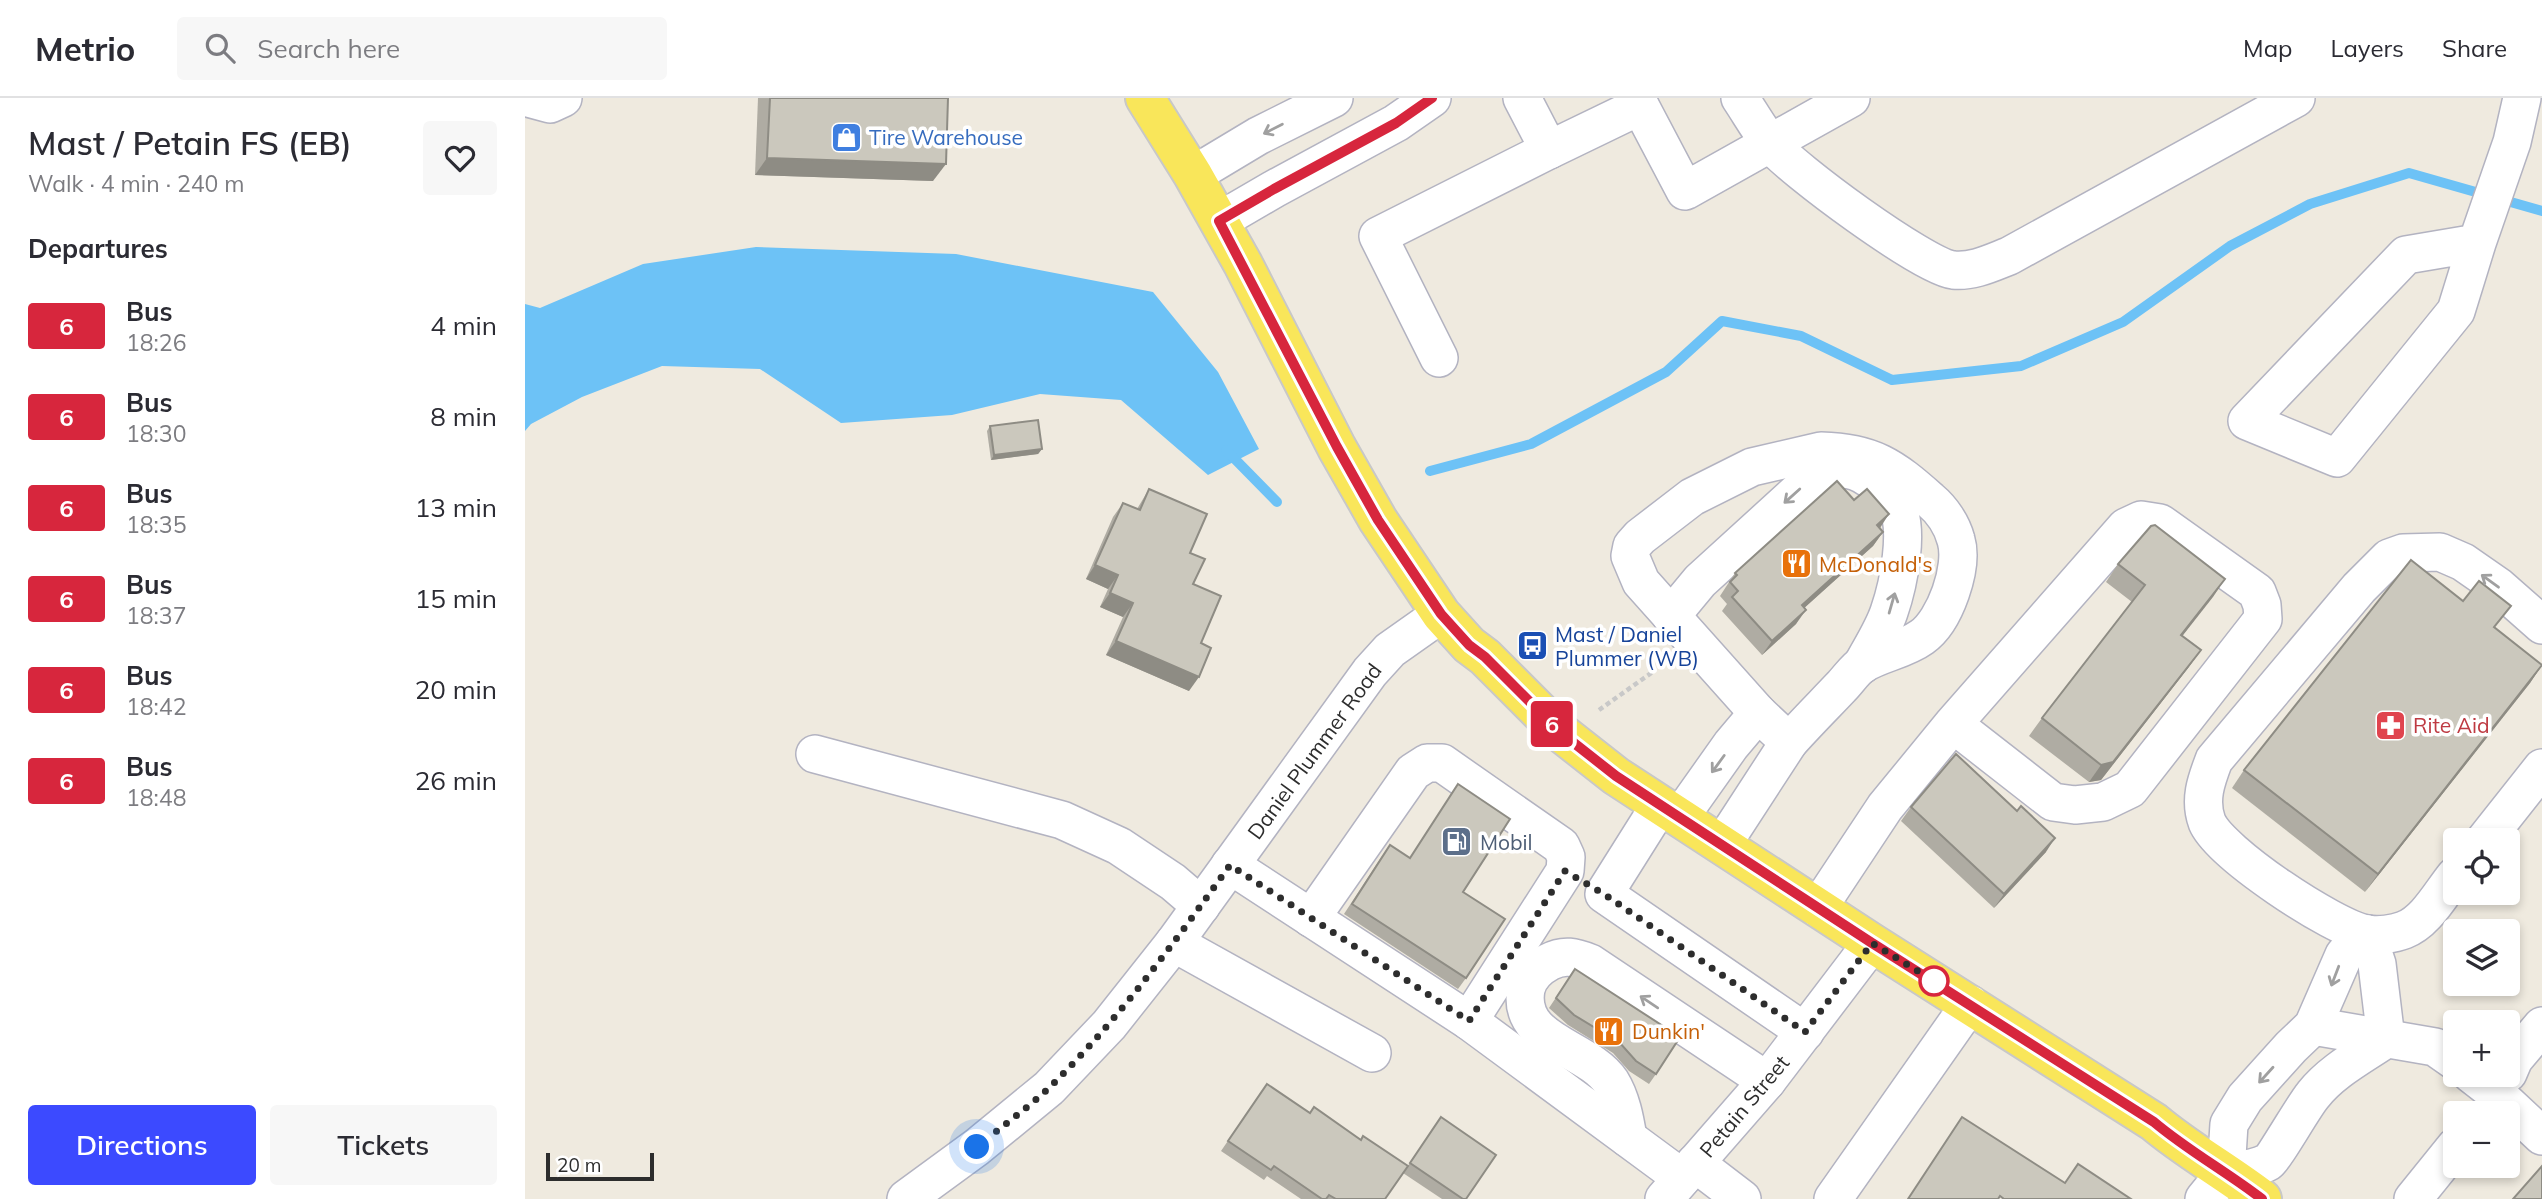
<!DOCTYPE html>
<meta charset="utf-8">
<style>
:root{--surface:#fff;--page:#f7f7f7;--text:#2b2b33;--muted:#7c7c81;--line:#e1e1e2;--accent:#3c4aff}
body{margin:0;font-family:Mulish,sans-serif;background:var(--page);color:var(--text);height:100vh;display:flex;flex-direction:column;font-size:26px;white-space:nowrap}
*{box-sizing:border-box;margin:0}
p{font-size:23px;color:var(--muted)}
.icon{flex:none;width:38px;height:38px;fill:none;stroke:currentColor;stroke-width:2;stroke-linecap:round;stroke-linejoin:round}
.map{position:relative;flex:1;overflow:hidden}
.details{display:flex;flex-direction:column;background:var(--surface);width:525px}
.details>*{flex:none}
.badge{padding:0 14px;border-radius:5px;font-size:24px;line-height:46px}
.tools{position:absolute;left:1918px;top:730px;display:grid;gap:14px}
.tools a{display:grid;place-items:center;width:77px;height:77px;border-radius:7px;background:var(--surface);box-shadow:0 4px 10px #0003;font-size:35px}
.scale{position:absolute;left:21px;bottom:18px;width:108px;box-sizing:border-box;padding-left:7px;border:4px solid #2d2d2d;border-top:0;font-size:19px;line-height:24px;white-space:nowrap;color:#2d2d2d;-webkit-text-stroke:5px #fff;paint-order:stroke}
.you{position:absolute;width:35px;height:35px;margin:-18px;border:5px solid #fff;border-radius:50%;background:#1a73e8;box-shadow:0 0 0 10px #1a73e833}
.map>.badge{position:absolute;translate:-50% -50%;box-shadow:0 0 0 4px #fff}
h2{padding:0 28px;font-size:26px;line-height:63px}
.round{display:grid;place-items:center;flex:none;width:74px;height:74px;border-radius:7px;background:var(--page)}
.headline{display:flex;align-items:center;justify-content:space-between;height:119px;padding:0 28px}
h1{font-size:33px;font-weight:600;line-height:52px}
.button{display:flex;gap:14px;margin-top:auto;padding:14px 28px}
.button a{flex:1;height:80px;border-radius:7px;background:var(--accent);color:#fff;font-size:28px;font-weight:600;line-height:80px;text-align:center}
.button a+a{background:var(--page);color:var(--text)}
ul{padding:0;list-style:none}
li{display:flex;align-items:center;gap:21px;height:91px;padding:0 28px}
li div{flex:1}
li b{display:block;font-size:26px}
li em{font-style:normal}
li .badge{min-width:77px;font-weight:700;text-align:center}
header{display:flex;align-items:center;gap:42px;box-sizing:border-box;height:98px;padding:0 35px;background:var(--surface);border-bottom:2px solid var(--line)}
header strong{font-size:33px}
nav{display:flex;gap:38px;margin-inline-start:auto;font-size:24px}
.search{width:490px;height:63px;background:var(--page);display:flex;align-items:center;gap:18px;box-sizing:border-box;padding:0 24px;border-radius:7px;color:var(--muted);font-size:26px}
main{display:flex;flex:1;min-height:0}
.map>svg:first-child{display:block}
.water{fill:#6dc2f6}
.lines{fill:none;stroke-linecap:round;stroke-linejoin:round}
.stream{stroke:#6dc2f6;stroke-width:10}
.minor-casing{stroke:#b3b3c1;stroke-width:40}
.major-casing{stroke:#c8c8c8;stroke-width:42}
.path{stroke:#c8c8c8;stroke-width:4.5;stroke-dasharray:5 3.5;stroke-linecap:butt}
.minor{stroke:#fff;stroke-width:37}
.major{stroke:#f9e65a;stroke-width:38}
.wall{fill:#afaca3}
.shaded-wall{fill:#8e8c84}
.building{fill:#cbc8bd;stroke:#8e8c84;stroke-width:2}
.oneway{stroke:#a0a0a0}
.line-casing{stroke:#fff;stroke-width:16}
.line{stroke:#d7263d;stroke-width:10}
.walk{stroke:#2d2d2d;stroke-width:7;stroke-dasharray:0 12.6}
.stop-dot{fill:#fff;stroke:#d7263d;stroke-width:3.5}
.labels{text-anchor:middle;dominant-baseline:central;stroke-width:7;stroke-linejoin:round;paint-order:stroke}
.shop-label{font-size:21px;fill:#366cbe;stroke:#fff;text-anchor:start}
.food-label{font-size:21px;fill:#c56008;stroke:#fff;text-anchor:start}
.transit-label{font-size:21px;fill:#164399;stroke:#fff;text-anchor:start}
.health-label{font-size:21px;fill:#be3a42;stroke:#fff;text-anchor:start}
.street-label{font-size:21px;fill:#2d2d2d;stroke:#fff}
.service-label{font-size:21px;fill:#4e5e75;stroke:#fff;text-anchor:start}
</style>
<header>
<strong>Metrio</strong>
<div class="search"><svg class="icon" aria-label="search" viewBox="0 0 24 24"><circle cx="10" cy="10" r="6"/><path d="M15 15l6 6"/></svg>Search here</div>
<nav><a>Map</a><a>Layers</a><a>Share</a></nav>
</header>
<main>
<section class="details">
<div class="headline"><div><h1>Mast / Petain FS (EB)</h1><p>Walk · 4 min · 240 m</p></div><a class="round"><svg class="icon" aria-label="heart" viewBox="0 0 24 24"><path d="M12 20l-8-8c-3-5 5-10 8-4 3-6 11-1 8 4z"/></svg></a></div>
<h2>Departures</h2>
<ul>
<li><span class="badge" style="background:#d7263d;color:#fff">6</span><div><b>Bus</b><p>18:26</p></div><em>4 min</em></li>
<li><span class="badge" style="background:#d7263d;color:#fff">6</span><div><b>Bus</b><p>18:30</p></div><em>8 min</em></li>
<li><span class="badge" style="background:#d7263d;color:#fff">6</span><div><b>Bus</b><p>18:35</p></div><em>13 min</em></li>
<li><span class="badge" style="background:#d7263d;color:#fff">6</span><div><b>Bus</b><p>18:37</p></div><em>15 min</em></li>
<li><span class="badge" style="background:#d7263d;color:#fff">6</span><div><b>Bus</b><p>18:42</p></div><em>20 min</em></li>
<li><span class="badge" style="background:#d7263d;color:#fff">6</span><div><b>Bus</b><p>18:48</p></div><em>26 min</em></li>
</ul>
<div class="button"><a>Directions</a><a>Tickets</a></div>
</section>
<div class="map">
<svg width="2017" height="1101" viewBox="0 0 2017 1101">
<rect width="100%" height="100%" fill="#efeadf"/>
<polygon class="water" points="231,149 431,156 628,194 693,274 734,351 683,377 596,302 515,296 427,317 316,325 235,271 137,268 57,299 6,326 0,333 0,206 15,210 118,166"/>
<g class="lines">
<g class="stream">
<polyline points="701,352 752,404"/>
<polyline points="905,373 1006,346 1141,274 1197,223 1276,238 1367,282 1496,268 1598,224 1705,148 1785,106 1884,75 2017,113"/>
</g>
<defs>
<g id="minor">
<polyline points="3,0 25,6 38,0"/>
<polyline points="997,0 1024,52 1115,8"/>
<polyline points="1111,0 1160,93 1326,0"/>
<path d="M1215 0C1225 15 1234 31 1245 45 1266 71 1398 168 1428 172 1448 174 1466 165 1484 158L1771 0"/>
<polyline points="668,77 733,38 809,0"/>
<polyline points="694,123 749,91 871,25 907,0"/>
<polyline points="1952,145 1881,157 1722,323 1812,360 1931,213 1952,145 1987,44 1997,0"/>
<polyline points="914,260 853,138 1024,52"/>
<path d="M1296 353C1347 354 1368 369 1405 402 1417 412 1427 427 1431 442 1439 469 1420 523 1397 539 1379 552 1356 555 1338 566 1330 571 1323 582 1316 589 1299 607 1281 625 1264 644L1233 615 1116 484 1105 458 1107 448 1115 439 1167 399 1227 369Z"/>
<path d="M1146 518 1175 483 1288 380C1307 370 1324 367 1343 380 1354 387 1363 393 1370 404 1386 429 1373 488 1364 514 1358 532 1346 550 1337 567"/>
<polyline points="290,656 537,722 594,748 648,784 676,808"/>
<polyline points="1135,707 1079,796 1280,934"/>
<polyline points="1155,719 1206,647 1233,615"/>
<polyline points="1960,742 2017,670"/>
<polyline points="1197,747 1264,644"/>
<polyline points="705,767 944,923"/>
<path d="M1930 778C1916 795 1901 824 1879 832 1869 836 1853 838 1842 836 1808 830 1695 755 1682 724 1674 702 1681 683 1689 662L1834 490 1864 460 1878 455 1915 454 1938 464 1974 489 2017 527"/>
<polyline points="1293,810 1360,709 1428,626 1601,429 1616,422 1635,425 1732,494 1737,507 1738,521 1605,691 1578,704 1550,707 1528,704 1428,626"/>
<polyline points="786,820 888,674 902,665 917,665 1036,748 1041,759 1040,773 944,923 1157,1080"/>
<polyline points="649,845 847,955"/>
<polyline points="1788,928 1910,949 1930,963"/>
<polyline points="1983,975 1989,961 2017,928"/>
<polyline points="1946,976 1973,997 2017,1038"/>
<path d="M1103 1040C1100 1021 1096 1000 1086 984 1063 949 991 944 1001 891 1004 878 1013 870 1024 864 1039 856 1050 859 1065 865L1242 983"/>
<polyline points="1170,1065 1217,1101"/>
<path d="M1701 1074C1714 1072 1731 1071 1743 1064 1750 1059 1778 1009 1788 997 1807 973 1836 958 1861 941L1852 866 1842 836"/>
<polyline points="1701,1074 1704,1026 1720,1000 1766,949 1788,928 1819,857 1829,845 1842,836"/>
<polyline points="381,1101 452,1049 524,990 584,927 649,845 845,574 865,552 916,516"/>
<polyline points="1139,1101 1242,983 1347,845"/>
<polyline points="1308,1101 1445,906"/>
<polyline points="1679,1101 1701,1074"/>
<polyline points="1888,1101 1930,1049"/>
</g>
<path id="major" d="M620 0 668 77 718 166 812 350 853 422 916 516 944 547 960 559 1035 634 1091 678 1347 845 1629 1024C1662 1052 1702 1074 1737 1101"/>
</defs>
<use href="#minor" class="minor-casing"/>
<use href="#major" class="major-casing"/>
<polyline class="path" points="1074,612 1129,573"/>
<use href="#minor" class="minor"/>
<use href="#major" class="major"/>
</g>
<g class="wall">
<polygon points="233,0 423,0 408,83 230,77"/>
<polygon points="465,328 517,351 513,356 466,362 462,333"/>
<polygon points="624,391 665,455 676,545 664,593 581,557 598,519 575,509 583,491 561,481 588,419 598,405 612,411"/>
<polygon points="1354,430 1358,434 1348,448 1279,510 1271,526 1237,557 1197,513 1202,506 1195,498 1210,475"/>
<polygon points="1593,466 1700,481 1657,538 1676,552 1663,570 1576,682 1564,684 1504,638 1517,620 1607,504 1581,484"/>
<polygon points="1970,530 2017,567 2005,585 1840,794 1707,690 1719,672"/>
<polygon points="1386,709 1521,754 1469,810 1376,723"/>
<polygon points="857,758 938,794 941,880 933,891 819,816"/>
<polygon points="1050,871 1131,976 1124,986 1104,973 1088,955 1043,927 1024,910"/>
<polygon points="742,986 785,1015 860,1101 776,1101 742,1078 739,1082 696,1053"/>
<polygon points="916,1019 941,1101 917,1101 878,1075"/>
</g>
<g class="shaded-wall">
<polygon points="242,60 421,66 408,83 230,77"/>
<polygon points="517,351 513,356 466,362 469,357"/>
<polygon points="1364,416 1355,430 1352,427"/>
<polygon points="1358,434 1348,448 1267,521 1277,507"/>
<polygon points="570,467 593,477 583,491 561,481"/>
<polygon points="1700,481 1688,499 1644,555 1656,537"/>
<polygon points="585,495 608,505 598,519 575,509"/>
<polygon points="1281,512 1271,526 1237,557 1247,543"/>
<polygon points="591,543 674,579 664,593 581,557"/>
<polygon points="1676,552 1663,570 1576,682 1564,684 1576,667"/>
<polygon points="2017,567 2005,585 1840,794 1853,776"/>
<polygon points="1530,740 1521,754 1469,810 1479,796"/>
</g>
<g class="building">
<polygon points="245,0 423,0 421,66 242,60"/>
<polygon points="513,322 517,351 469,357 465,328"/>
<polygon points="1312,383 1329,402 1342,391 1364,416 1352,427 1358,434 1277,507 1281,512 1247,543 1207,499 1213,493 1205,484 1212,477 1210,475"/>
<polygon points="624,391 682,416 665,455 680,461 668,486 696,498 676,545 686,550 674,579 591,543 608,505 585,495 593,477 570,467 598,405 615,412"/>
<polygon points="1630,427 1700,481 1656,537 1676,552 1588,664 1576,667 1517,620 1620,487 1593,466 1626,428"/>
<polygon points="1886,462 1938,503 1954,483 1986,508 1969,529 2017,567 1853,776 1719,672"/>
<polygon points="1431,656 1492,713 1496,708 1530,740 1479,796 1386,709"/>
<polygon points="933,686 985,721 938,794 980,821 941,880 827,806 865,747 885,760"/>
<polygon points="1050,871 1155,939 1131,976 1111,963 1095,945 1049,917 1031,900"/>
<polygon points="742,986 785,1015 789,1009 836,1042 838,1038 883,1068 860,1101 811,1101 804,1097 801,1101 797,1101 749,1068 746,1072 703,1043"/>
<polygon points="916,1019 971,1057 941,1101 938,1101 885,1065"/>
<polygon points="1437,1019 1540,1085 1553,1066 1606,1101 1479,1101 1475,1098 1473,1101 1383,1101"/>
<polygon points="2017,1068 2017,1101 1988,1101"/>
</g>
<defs><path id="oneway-shaft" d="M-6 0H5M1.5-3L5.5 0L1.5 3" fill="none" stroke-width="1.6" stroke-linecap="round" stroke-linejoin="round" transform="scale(1.75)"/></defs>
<g class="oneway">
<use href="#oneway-shaft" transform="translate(748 31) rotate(153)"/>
<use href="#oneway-shaft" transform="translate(1267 398) rotate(138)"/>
<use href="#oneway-shaft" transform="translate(1965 483) rotate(-144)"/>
<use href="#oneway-shaft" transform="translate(1367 505) rotate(-74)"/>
<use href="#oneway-shaft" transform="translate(1193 666) rotate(126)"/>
<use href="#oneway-shaft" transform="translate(1810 878) rotate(111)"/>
<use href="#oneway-shaft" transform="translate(1124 904) rotate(-146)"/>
<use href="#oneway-shaft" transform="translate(1741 977) rotate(132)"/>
</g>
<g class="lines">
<defs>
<path id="line" d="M907 0 871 25 749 91 694 123 812 349 853 422 916 516 944 547 960 559 1035 634 1091 678 1347 845 1629 1024C1662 1052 1702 1074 1737 1101"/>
</defs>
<use href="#line" class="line-casing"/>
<use href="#line" class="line"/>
<path class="walk" d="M452 1049C476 1029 503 1010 526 988 594 921 649 845 705 767L944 923 1040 773 1079 796 1280 934 1347 845 1409 883"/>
</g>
<defs>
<symbol id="shop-square" viewBox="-11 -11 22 22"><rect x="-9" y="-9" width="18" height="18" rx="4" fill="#3f7fe0" stroke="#fff"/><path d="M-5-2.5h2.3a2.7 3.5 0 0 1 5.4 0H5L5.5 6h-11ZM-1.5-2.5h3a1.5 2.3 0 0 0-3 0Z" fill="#fff"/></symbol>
<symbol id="restaurant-square" viewBox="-11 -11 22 22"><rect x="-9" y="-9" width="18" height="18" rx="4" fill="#e8710a" stroke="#fff"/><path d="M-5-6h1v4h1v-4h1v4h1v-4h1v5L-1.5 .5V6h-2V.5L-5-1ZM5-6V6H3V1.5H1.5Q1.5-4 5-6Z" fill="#fff"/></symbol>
<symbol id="bus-square" viewBox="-11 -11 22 22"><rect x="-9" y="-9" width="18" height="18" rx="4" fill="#1a4fb4" stroke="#fff"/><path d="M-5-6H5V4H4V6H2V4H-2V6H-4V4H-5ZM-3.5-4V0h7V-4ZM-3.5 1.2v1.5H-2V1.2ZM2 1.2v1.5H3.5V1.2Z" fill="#fff"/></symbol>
<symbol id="pharmacy-square" viewBox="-11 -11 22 22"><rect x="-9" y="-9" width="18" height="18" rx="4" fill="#e0444e" stroke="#fff"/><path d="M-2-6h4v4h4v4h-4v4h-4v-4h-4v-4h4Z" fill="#fff"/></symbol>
<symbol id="fuel-square" viewBox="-11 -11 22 22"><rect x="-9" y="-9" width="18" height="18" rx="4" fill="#5c6f8a" stroke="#fff"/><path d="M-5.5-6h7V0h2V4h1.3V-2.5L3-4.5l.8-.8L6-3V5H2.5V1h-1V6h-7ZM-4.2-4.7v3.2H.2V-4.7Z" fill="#fff"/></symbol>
</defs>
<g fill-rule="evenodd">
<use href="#shop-square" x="304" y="22" width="35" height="35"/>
<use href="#restaurant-square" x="1254" y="448" width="35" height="35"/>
<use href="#bus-square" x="990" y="530" width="35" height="35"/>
<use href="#pharmacy-square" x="1848" y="610" width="35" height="35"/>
<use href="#fuel-square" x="914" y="726" width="35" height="35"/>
<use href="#restaurant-square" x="1066" y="916" width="35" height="35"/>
</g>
<circle class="stop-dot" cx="1409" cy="883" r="14"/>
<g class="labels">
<g class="shop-label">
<text x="344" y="39">Tire Warehouse</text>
</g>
<g class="food-label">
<text x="1294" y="466">McDonald's</text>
<text x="1107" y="933">Dunkin'</text>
</g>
<g class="transit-label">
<text x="1030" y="536">Mast / Daniel<tspan x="1030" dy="24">Plummer (WB)</tspan></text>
</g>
<g class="health-label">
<text x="1888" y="627">Rite Aid</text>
</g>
<g class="street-label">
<text transform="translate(789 653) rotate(-54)">Daniel Plummer Road</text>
<text transform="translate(1219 1008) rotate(-50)">Petain Street</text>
</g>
<g class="service-label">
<text x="955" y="744">Mobil</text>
</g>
</g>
</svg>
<div class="tools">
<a><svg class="icon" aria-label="locate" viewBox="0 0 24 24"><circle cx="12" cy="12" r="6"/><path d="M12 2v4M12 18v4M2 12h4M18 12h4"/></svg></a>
<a><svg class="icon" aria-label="layers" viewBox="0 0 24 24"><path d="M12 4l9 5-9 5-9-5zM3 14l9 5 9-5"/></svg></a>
<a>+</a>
<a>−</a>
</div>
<div class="scale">20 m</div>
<div class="you" style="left:452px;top:1049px"></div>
<b class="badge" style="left:1027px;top:626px;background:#d7263d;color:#fff">6</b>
</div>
</main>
